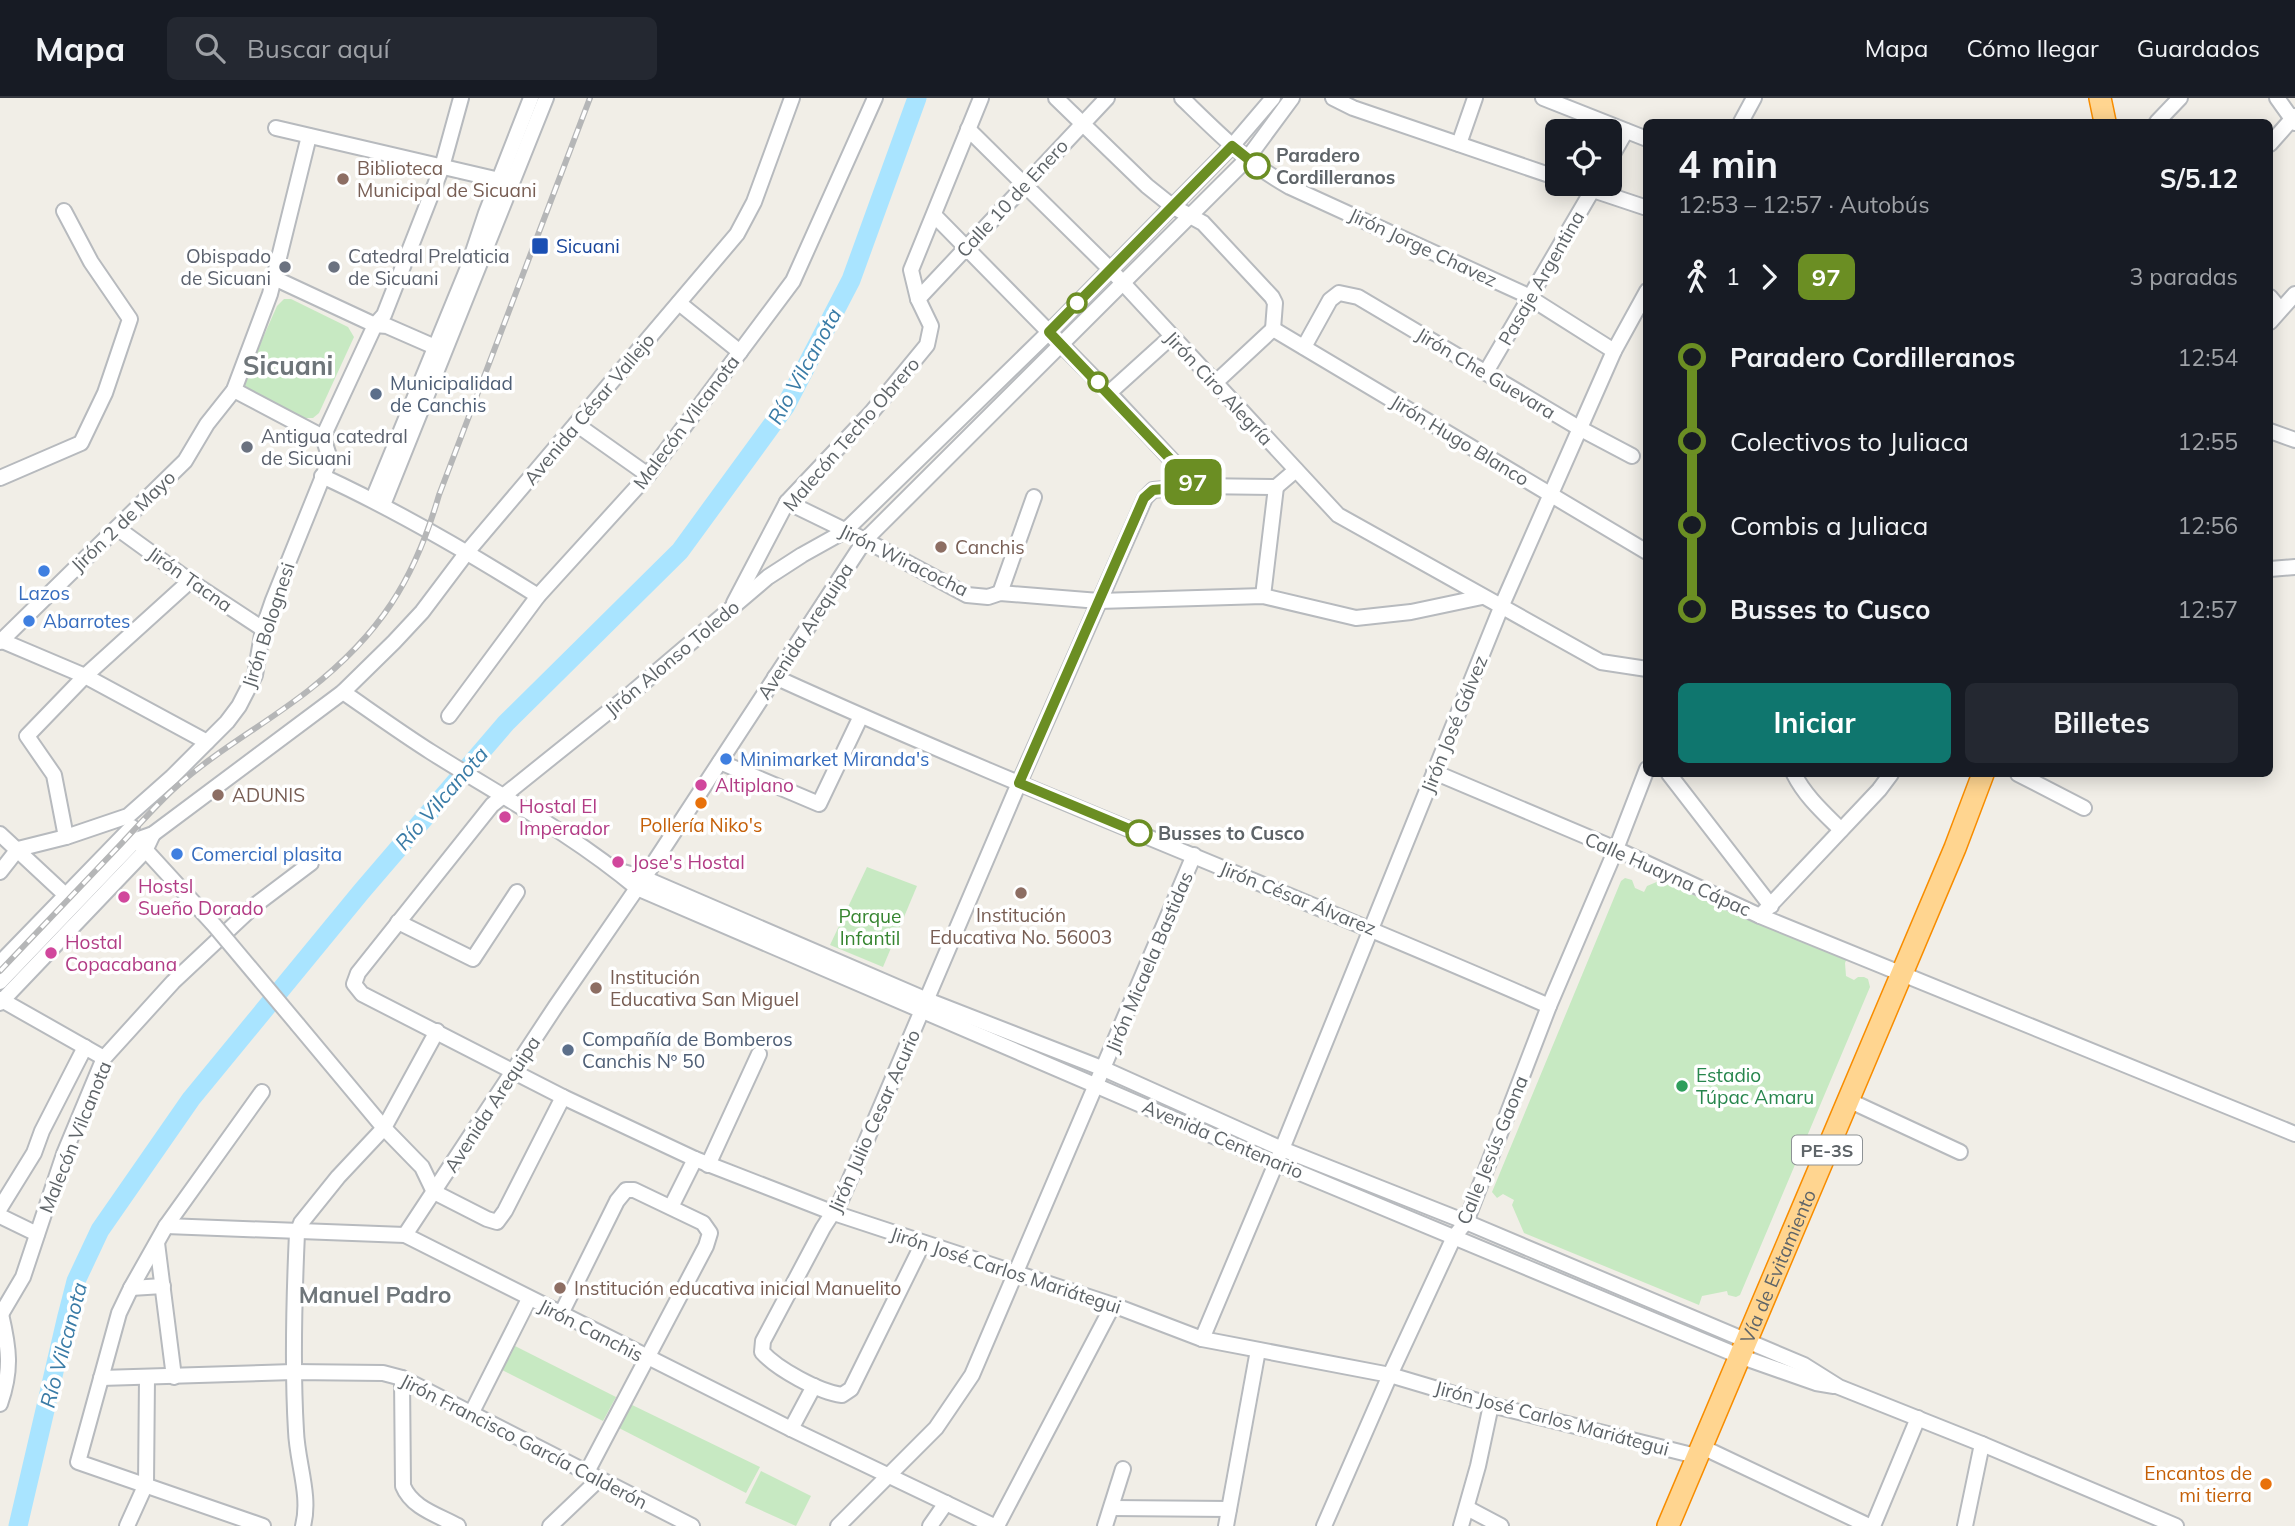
<!DOCTYPE html>
<html lang="es">
<meta charset="utf-8">
<style>
:root{--surface:#171b24;--page:#242831;--text:#f1f3f6;--muted:#9ea1a6;--line:#363941;--accent:#0f766e}
body{margin:0;font-family:Mulish,sans-serif;background:var(--page);color:var(--text);height:100vh;display:flex;flex-direction:column;font-size:26px;white-space:nowrap}
*{box-sizing:border-box;margin:0}
p{font-size:23px;color:var(--muted)}
.icon{flex:none;width:38px;height:38px;fill:none;stroke:currentColor;stroke-width:2;stroke-linecap:round;stroke-linejoin:round}
.map{position:relative;flex:1;overflow:hidden}
.side{position:absolute;left:1643px;top:21px;width:630px;height:658px;display:flex;flex-direction:column;background:var(--surface);border-radius:10px;box-shadow:0 4px 18px #0003}
.side>*{flex:none}
.badge{padding:0 14px;border-radius:10px;font-size:24px;line-height:46px}
.buttons{position:absolute;left:1545px;top:21px;display:grid;gap:14px}
.buttons a{display:grid;place-items:center;width:77px;height:77px;border-radius:10px;background:var(--surface);box-shadow:0 4px 18px #0003;font-size:35px}
.map>.badge{position:absolute;translate:-50% -50%;box-shadow:0 0 0 4px #fff}
.legs{display:flex;align-items:center;gap:10px;height:77px;padding:0 35px;font-size:23px}
.legs p{margin-inline-start:auto}
.headline{display:flex;align-items:center;justify-content:space-between;height:119px;padding:0 35px}
h1{font-size:38px;font-weight:700;line-height:52px}
.action{display:flex;gap:14px;margin-top:auto;padding:14px 35px}
.action a{flex:1;height:80px;border-radius:10px;background:var(--accent);color:#fff;font-size:28px;font-weight:700;line-height:80px;text-align:center}
.action a+a{background:var(--page);color:var(--text)}
ul{padding:0 35px;list-style:none}
li{display:flex;align-items:center;gap:24px;height:84px;font-size:26px}
li i{display:grid;place-items:center;width:10px;height:100%;margin:0 9px;background:currentColor}
li i::after{content:'';width:18px;height:18px;margin:-9px;border:5px solid;border-radius:50%;background:var(--surface)}
li p{margin-inline-start:auto}
li:first-child i{background:linear-gradient(#0000 50%,currentColor 0)}
li:last-child i{background:linear-gradient(currentColor 50%,#0000 0)}
header{display:flex;align-items:center;gap:42px;box-sizing:border-box;height:98px;padding:0 35px;background:var(--surface);border-bottom:2px solid var(--line)}
header strong{font-size:33px}
nav{display:flex;gap:38px;margin-inline-start:auto;font-size:24px}
.search{width:490px;height:63px;background:var(--page);display:flex;align-items:center;gap:18px;box-sizing:border-box;padding:0 24px;border-radius:10px;color:var(--muted);font-size:26px}
.map>svg:first-child{display:block}
.green{fill:#c7e9c2}
.lines{fill:none;stroke-linecap:round;stroke-linejoin:round}
.river{stroke:#a9e4ff;stroke-width:19}
.minor-casing{stroke:#b7babe;stroke-width:18}
.highway-casing{stroke:#f88d00;stroke-width:24}
.minor{stroke:#fff;stroke-width:14}
.highway{stroke:#ffd590;stroke-width:21}
.rail-casing{stroke:#b5b6b7;stroke-width:6}
.rail{stroke:#fff;stroke-width:3.5;stroke-dasharray:10;stroke-linecap:butt}
.minor-bridge-casing{stroke:#b7babe;stroke-width:18;stroke-linecap:butt}
.minor-bridge{stroke:#fff;stroke-width:14}
.line-1-casing{stroke:#fff;stroke-width:16}
.line-1{stroke:#6b8e23;stroke-width:10}
.stop-1-dot{fill:#fff;stroke:#6b8e23;stroke-width:3.5}
.education-dot{fill:#8d6e63;stroke:#fff;stroke-width:2.5}
.transit-dot{fill:#1a4fb4;stroke:#fff;stroke-width:2.5}
.worship-dot{fill:#6b7280;stroke:#fff;stroke-width:2.5}
.service-dot{fill:#5c6f8a;stroke:#fff;stroke-width:2.5}
.shop-dot{fill:#3f7fe0;stroke:#fff;stroke-width:2.5}
.hotel-dot{fill:#d1479c;stroke:#fff;stroke-width:2.5}
.food-dot{fill:#e8710a;stroke:#fff;stroke-width:2.5}
.leisure-dot{fill:#2e9e5b;stroke:#fff;stroke-width:2.5}
.labels{text-anchor:middle;dominant-baseline:central;stroke-width:7;stroke-linejoin:round;paint-order:stroke}
.shield{fill:#fff;stroke:#8e9295;stroke-width:2}
.shield-label{font-size:18px;font-weight:bold;fill:#5e6468}
.stop-label{font-size:19px;font-weight:bold;fill:#5e6468;stroke:#fff;text-anchor:start}
.education-label{font-size:19px;fill:#785e54;stroke:#fff;text-anchor:start}
.street-label{font-size:19px;fill:#5e6468;stroke:#fff}
.transit-label{font-size:19px;fill:#164399;stroke:#fff;text-anchor:start}
.worship-label{font-size:19px;fill:#5b616d;stroke:#fff;text-anchor:start}
.service-label{font-size:19px;fill:#4e5e75;stroke:#fff;text-anchor:start}
.shop-label{font-size:19px;fill:#366cbe;stroke:#fff;text-anchor:start}
.hotel-label{font-size:19px;fill:#b23c85;stroke:#fff;text-anchor:start}
.food-label{font-size:19px;fill:#c56008;stroke:#fff}
.park-label{font-size:19px;fill:#368530;stroke:#fff}
.leisure-label{font-size:19px;fill:#27864d;stroke:#fff;text-anchor:start}
.water-label{font-size:21px;font-style:italic;fill:#397ba6;stroke:#fff}
.quarter-label{font-size:23px;font-weight:bold;fill:#6f767a;stroke:#fff}
.district-label{font-size:26px;font-weight:bold;fill:#6f767a;stroke:#fff}
</style>
<header>
<strong>Mapa</strong>
<div class="search"><svg class="icon" aria-label="search" viewBox="0 0 24 24"><circle cx="10" cy="10" r="6"/><path d="M15 15l6 6"/></svg>Buscar aquí</div>
<nav><a>Mapa</a><a>Cómo llegar</a><a>Guardados</a></nav>
</header>
<div class="map">
<svg width="2295" height="1428" viewBox="0 0 2295 1428">
<rect width="100%" height="100%" fill="#f1eee7"/>
<g class="green">
<polygon points="284,201 291,201 348,229 354,239 319,315 313,320 304,320 247,291 243,285 277,208"/>
<polygon points="867,769 917,788 883,869 830,847"/>
<polygon points="1625,780 1632,782 1635,790 1644,794 1647,788 1659,783 1847,860 1845,865 1846,878 1854,882 1858,879 1864,879 1868,881 1870,889 1740,1197 1736,1199 1728,1197 1727,1193 1702,1198 1699,1207 1524,1135 1512,1107 1514,1102 1503,1096 1497,1100 1492,1094 1621,783"/>
<polygon points="513,1247 616,1299 603,1323 500,1271"/>
<polygon points="628,1305 760,1369 746,1395 617,1329"/>
<polygon points="761,1373 811,1398 796,1428 745,1405"/>
</g>
<g class="lines">
<polyline class="river" points="18,1428 67,1218 76,1183 100,1132 191,1001 361,794 506,625 680,453 785,309 851,182 917,0"/>
<defs>
<g id="minor">
<polyline points="1056,0 1147,88 1172,108 1203,125 1272,199 1275,205 1273,231"/>
<path d="M1182 0C1216 33 1248 66 1290 89L1524 196 1614 253"/>
<polyline points="1273,0 1232,48 1049,234 845,433 802,457 768,479 628,598 492,707 358,875 354,886 362,896 563,999 695,1061 834,1115 1113,1207 1202,1241 1390,1277 1491,1307 1696,1358"/>
<polyline points="1333,0 1353,10 1558,80"/>
<polyline points="1543,0 1647,41"/>
<polyline points="2277,0 2292,21 2295,18"/>
<polyline points="1741,24 1754,0"/>
<polyline points="2157,24 2180,0"/>
<polyline points="276,30 508,84"/>
<polyline points="968,31 1110,171 1338,417 1601,564 1647,571"/>
<polyline points="1459,46 1475,0"/>
<polyline points="2270,46 2292,21 2295,25"/>
<polyline points="1610,61 1626,33"/>
<polyline points="1575,86 1647,110"/>
<polyline points="935,118 1109,295 1196,388"/>
<polyline points="274,180 375,227 387,228 435,249"/>
<polyline points="2270,199 2280,211"/>
<polyline points="918,201 1107,0"/>
<polyline points="679,205 740,254"/>
<polyline points="2270,224 2295,196"/>
<polyline points="1273,231 1647,454"/>
<polyline points="1304,249 1330,202 1339,195 1358,199 1579,330 1632,358"/>
<polyline points="1486,274 1596,86"/>
<polyline points="1215,285 1273,231"/>
<polyline points="234,292 323,339"/>
<polyline points="1109,295 1171,239"/>
<polyline points="576,326 648,377"/>
<polyline points="2270,333 2295,342"/>
<polyline points="323,339 375,227 384,217 442,69 461,0"/>
<path d="M322 378C398 413 468 454 538 498"/>
<polyline points="0,380 81,345 105,295 130,221 91,164 64,113"/>
<polyline points="373,401 467,172 486,115 531,0"/>
<polyline points="787,404 865,442 967,497 988,499 1000,495 1099,503 1263,498 1356,520 1411,514 1482,499"/>
<polyline points="383,407 546,0"/>
<polyline points="117,430 190,483 263,531"/>
<polyline points="2270,471 2295,469"/>
<polyline points="1000,495 1034,399"/>
<polyline points="1263,498 1276,389"/>
<polyline points="734,505 787,404 871,315 927,247 931,228 918,201 911,172 981,0"/>
<polyline points="0,542 85,578 207,644"/>
<polyline points="0,544 185,363 207,326 234,292 270,196 309,38"/>
<path d="M775 579C1030 695 1292 795 1549 908"/>
<path d="M343 594C372 614 401 635 431 654 501 698 574 737 637 790L1276 1065 1739 1258 1816 1285 1834 1288"/>
<polyline points="449,618 538,498 648,377 793,183 875,0"/>
<polyline points="720,664 819,706 861,618"/>
<polyline points="1434,674 1616,751 1760,818 2295,1036"/>
<polyline points="1669,676 1771,808"/>
<path d="M1794 676C1805 698 1823 714 1841 732"/>
<polyline points="2018,676 2084,710"/>
<polyline points="0,736 73,804"/>
<polyline points="66,739 54,677 27,638 85,578 190,483"/>
<polyline points="141,747 215,828"/>
<polyline points="616,772 644,780 927,902 1104,971 1282,1051 1466,1124 1804,1267 1839,1289 1982,1346 2176,1428"/>
<polyline points="0,774 18,751 66,739 128,718 172,679 227,624 239,608 255,577 263,531 273,502 330,361 323,339"/>
<polyline points="1760,818 1879,692 1891,676"/>
<polyline points="398,824 473,861 517,794"/>
<polyline points="0,865 132,729"/>
<polyline points="0,884 136,742 153,736 343,594 394,544 422,514 468,453 737,136 754,104 792,0"/>
<polyline points="0,901 104,960"/>
<polyline points="0,905 145,753 153,736"/>
<polyline points="298,927 384,1030 422,1069 434,1094 487,1121 497,1124 505,1113 563,999"/>
<polyline points="262,994 166,1128 131,1190 119,1215 78,1364 263,1428"/>
<polyline points="1848,1002 1960,1054"/>
<polyline points="708,1067 759,956"/>
<polyline points="671,1109 695,1061"/>
<polyline points="0,1110 34,1055 42,1033 85,949"/>
<polyline points="0,1118 37,1136"/>
<polyline points="166,1128 405,1137 791,1331 994,1428"/>
<polyline points="405,1137 556,908 644,780 865,442 1247,61 1292,0"/>
<polyline points="157,1145 174,1279"/>
<path d="M923 1145 851 1291 842 1297C819 1294 777 1271 762 1254L763 1243 823 1130 841 1102 1019 685 1145 400 1153 392 1196 388 1276 389 1296 372"/>
<polyline points="131,1190 163,1188"/>
<polyline points="561,1216 617,1103 626,1092 634,1092 703,1125 710,1135 706,1148 587,1374"/>
<polyline points="0,1218 23,1179 64,1056 104,960 173,884 254,808 311,765"/>
<polyline points="1202,1241 1282,1051 1502,507 1614,253 1647,193"/>
<polyline points="101,1280 293,1274 383,1275 402,1280 692,1428"/>
<path d="M402 1280 403 1388C412 1410 438 1417 458 1428"/>
<path d="M0 1306C12 1272 9 1250 1 1216"/>
<polyline points="471,1316 529,1201"/>
<polyline points="791,1331 814,1288"/>
<polyline points="1700,1348 1869,1428"/>
<polyline points="1112,1410 1229,1411"/>
<polyline points="1467,1410 1501,1428"/>
<polyline points="127,1428 146,1386 147,1280"/>
<path d="M303 1428C311 1398 297 1364 296 1333 292 1267 294 1201 297 1135L301 1125 338 1079 384 1030 437 933"/>
<polyline points="550,1428 593,1387 597,1380"/>
<polyline points="838,1428 936,1330 972,1277 1194,757"/>
<polyline points="930,1428 946,1405"/>
<polyline points="997,1428 1113,1207"/>
<polyline points="1105,1428 1123,1371"/>
<polyline points="1226,1428 1258,1252"/>
<polyline points="1324,1428 1390,1277 1454,1139 1466,1124 1549,908 1616,751 1647,671"/>
<polyline points="1461,1428 1478,1368 1491,1307"/>
<polyline points="1873,1428 1918,1320"/>
<polyline points="1965,1428 1982,1346"/>
</g>
<g id="highway">
<polyline points="2100,0 2105,24"/>
<path id="s1" d="M1668 1428 1955 750 1983 676"/>
</g>
</defs>
<use href="#minor" class="minor-casing"/>
<use href="#highway" class="highway-casing"/>
<use href="#minor" class="minor"/>
<use href="#highway" class="highway"/>
<defs>
<path id="rail" d="M0 873C40 831 81 788 121 746 139 727 157 706 176 689 217 652 266 626 309 592 380 536 414 483 439 397L590 0"/>
</defs>
<use href="#rail" class="rail-casing"/>
<use href="#rail" class="rail"/>
<defs>
<polyline id="minor-bridge" points="215,828 298,927"/>
</defs>
<use href="#minor-bridge" class="minor-bridge-casing"/>
<use href="#minor-bridge" class="minor-bridge"/>
</g>
<g class="lines">
<defs>
<polyline id="line-1" points="1139,735 1019,685 1144,400 1153,392 1196,388 1049,234 1232,48 1257,68"/>
</defs>
<use href="#line-1" class="line-1-casing"/>
<use href="#line-1" class="line-1"/>
</g>
<g class="stop-1-dot">
<circle cx="1257" cy="68" r="12"/>
<circle cx="1077" cy="205" r="9"/>
<circle cx="1098" cy="284" r="9"/>
<circle cx="1139" cy="735" r="12"/>
</g>
<g class="education-dot">
<circle cx="343" cy="81" r="7"/>
<circle cx="941" cy="449" r="7"/>
<circle cx="218" cy="697" r="7"/>
<circle cx="1021" cy="795" r="7"/>
<circle cx="596" cy="890" r="7"/>
<circle cx="560" cy="1190" r="7"/>
</g>
<rect class="transit-dot" x="531" y="139" width="18" height="18" rx="3.5"/>
<g class="worship-dot">
<circle cx="285" cy="169" r="7"/>
<circle cx="334" cy="169" r="7"/>
<circle cx="247" cy="349" r="7"/>
</g>
<g class="service-dot">
<circle cx="376" cy="296" r="7"/>
<circle cx="568" cy="952" r="7"/>
</g>
<g class="shop-dot">
<circle cx="44" cy="473" r="7"/>
<circle cx="29" cy="523" r="7"/>
<circle cx="726" cy="661" r="7"/>
<circle cx="177" cy="756" r="7"/>
</g>
<g class="hotel-dot">
<circle cx="701" cy="687" r="7"/>
<circle cx="505" cy="719" r="7"/>
<circle cx="618" cy="764" r="7"/>
<circle cx="124" cy="799" r="7"/>
<circle cx="51" cy="855" r="7"/>
</g>
<g class="food-dot">
<circle cx="701" cy="705" r="7"/>
<circle cx="2266" cy="1386" r="7"/>
</g>
<circle class="leisure-dot" cx="1682" cy="988" r="7"/>
<g class="labels">
<rect class="shield" x="1792" y="1037.5" width="70" height="29" rx="5"/>
<g class="shield-label">
<text x="1827" y="1052">PE-3S</text>
</g>
<g class="stop-label">
<text x="1276" y="57">Paradero<tspan x="1276" dy="22">Cordilleranos</tspan></text>
<text x="1158" y="735">Busses to Cusco</text>
</g>
<g class="education-label">
<text x="357" y="70">Biblioteca<tspan x="357" dy="22">Municipal de Sicuani</tspan></text>
<text x="955" y="449">Canchis</text>
<text x="232" y="697">ADUNIS</text>
<text x="1021" y="817" text-anchor="middle">Institución<tspan x="1021" dy="22">Educativa No. 56003</tspan></text>
<text x="610" y="879">Institución<tspan x="610" dy="22">Educativa San Miguel</tspan></text>
<text x="574" y="1190">Institución educativa inicial Manuelito</text>
</g>
<g class="street-label">
<text transform="translate(1012 100) rotate(-47)">Calle 10 de Enero</text>
<text transform="translate(1423 149) rotate(25)">Jirón Jorge Chavez</text>
<text transform="translate(1541 180) rotate(-60)">Pasaje Argentina</text>
<text transform="translate(1486 275) rotate(31)">Jirón Che Guevara</text>
<text transform="translate(1219 290) rotate(47)">Jirón Ciro Alegría</text>
<text transform="translate(589 311) rotate(-50)">Avenida César Vallejo</text>
<text transform="translate(686 324) rotate(-53)">Malecón Vilcanota</text>
<text transform="translate(851 336) rotate(-49)">Malecón Techo Obrero</text>
<text transform="translate(1460 342) rotate(31)">Jirón Hugo Blanco</text>
<text transform="translate(123 423) rotate(-44)">Jirón 2 de Mayo</text>
<text transform="translate(904 462) rotate(26)">Jirón Wiracocha</text>
<text transform="translate(190 481) rotate(35)">Jirón Tacna</text>
<text transform="translate(268 527) rotate(-72)">Jirón Bolognesi</text>
<text transform="translate(805 533) rotate(-57)">Avenida Arequipa</text>
<text transform="translate(672 560) rotate(-40)">Jirón Alonso Toledo</text>
<text transform="translate(1454 626) rotate(-68)">Jirón José Gálvez</text>
<text transform="translate(1668 776) rotate(24)">Calle Huayna Cápac</text>
<text transform="translate(1298 800) rotate(22)">Jirón César Álvarez</text>
<text transform="translate(1149 864) rotate(-67)">Jirón Micaela Bastidas</text>
<text transform="translate(492 1006) rotate(-57)">Avenida Arequipa</text>
<text transform="translate(874 1023) rotate(-66)">Jirón Julio Cesar Acurio</text>
<text transform="translate(75 1039) rotate(-68)">Malecón Vilcanota</text>
<text transform="translate(1223 1041) rotate(23)">Avenida Centenario</text>
<text transform="translate(1492 1052) rotate(-68)">Calle Jesús Gaona</text>
<text stroke="none"><textPath href="#s1" startOffset="282">Vía de Evitamiento</textPath></text>
<text transform="translate(1006 1172) rotate(18)">Jirón José Carlos Mariátegui</text>
<text transform="translate(591 1232) rotate(27)">Jirón Canchis</text>
<text transform="translate(1552 1320) rotate(15)">Jirón José Carlos Mariátegui</text>
<text transform="translate(524 1343) rotate(27)">Jirón Francisco García Calderón</text>
</g>
<g class="transit-label">
<text x="556" y="148">Sicuani</text>
</g>
<g class="worship-label">
<text x="271" y="158" text-anchor="end">Obispado<tspan x="271" dy="22">de Sicuani</tspan></text>
<text x="348" y="158">Catedral Prelaticia<tspan x="348" dy="22">de Sicuani</tspan></text>
<text x="261" y="338">Antigua catedral<tspan x="261" dy="22">de Sicuani</tspan></text>
</g>
<g class="service-label">
<text x="390" y="285">Municipalidad<tspan x="390" dy="22">de Canchis</tspan></text>
<text x="582" y="941">Compañía de Bomberos<tspan x="582" dy="22">Canchis Nº 50</tspan></text>
</g>
<g class="shop-label">
<text x="44" y="495" text-anchor="middle">Lazos</text>
<text x="43" y="523">Abarrotes</text>
<text x="740" y="661">Minimarket Miranda's</text>
<text x="191" y="756">Comercial plasita</text>
</g>
<g class="hotel-label">
<text x="715" y="687">Altiplano</text>
<text x="519" y="708">Hostal El<tspan x="519" dy="22">Imperador</tspan></text>
<text x="632" y="764">Jose's Hostal</text>
<text x="138" y="788">Hostsl<tspan x="138" dy="22">Sueño Dorado</tspan></text>
<text x="65" y="844">Hostal<tspan x="65" dy="22">Copacabana</tspan></text>
</g>
<g class="food-label">
<text x="701" y="727">Pollería Niko's</text>
<text x="2252" y="1375" text-anchor="end">Encantos de<tspan x="2252" dy="22">mi tierra</tspan></text>
</g>
<g class="park-label">
<text x="870" y="818">Parque<tspan x="870" dy="22">Infantil</tspan></text>
</g>
<g class="leisure-label">
<text x="1696" y="977">Estadio<tspan x="1696" dy="22">Túpac Amaru</tspan></text>
</g>
<g class="water-label">
<text transform="translate(804 268) rotate(-61)">Río Vilcanota</text>
<text transform="translate(441 700) rotate(-49)">Río Vilcanota</text>
<text transform="translate(63 1247) rotate(-75)">Río Vilcanota</text>
</g>
<g class="quarter-label">
<text x="375" y="1196">Manuel Padro</text>
</g>
<g class="district-label">
<text x="288" y="267">Sicuani</text>
</g>
</g>
</svg>
<div class="buttons">
<a><svg class="icon" aria-label="locate" viewBox="0 0 24 24"><circle cx="12" cy="12" r="6"/><path d="M12 2v4M12 18v4M2 12h4M18 12h4"/></svg></a>
</div>
<b class="badge" style="left:1193px;top:384px;background:#6b8e23;color:#fff">97</b>
<section class="side">
<div class="headline"><div><h1>4 min</h1><p>12:53 – 12:57 · Autobús</p></div><b>S/5.12</b></div>
<div class="legs"><svg class="icon" aria-label="walk" viewBox="0 0 24 24"><circle cx="13" cy="4" r="2"/><path d="M13 8l-2 6 4 7M11 14l-3 7M7 12l3-4h3l4 4"/></svg>1<svg class="icon" aria-label="forward" viewBox="0 0 24 24"><path d="M9 5l7 7-7 7"/></svg><b class="badge" style="background:#6b8e23;color:#fff">97</b><p>3 paradas</p></div>
<ul>
<li><i style="color:#6b8e23"></i><b>Paradero Cordilleranos</b><p>12:54</p></li>
<li><i style="color:#6b8e23"></i><span>Colectivos to Juliaca</span><p>12:55</p></li>
<li><i style="color:#6b8e23"></i><span>Combis a Juliaca</span><p>12:56</p></li>
<li><i style="color:#6b8e23"></i><b>Busses to Cusco</b><p>12:57</p></li>
</ul>
<div class="action"><a>Iniciar</a><a>Billetes</a></div>
</section>
</div>
